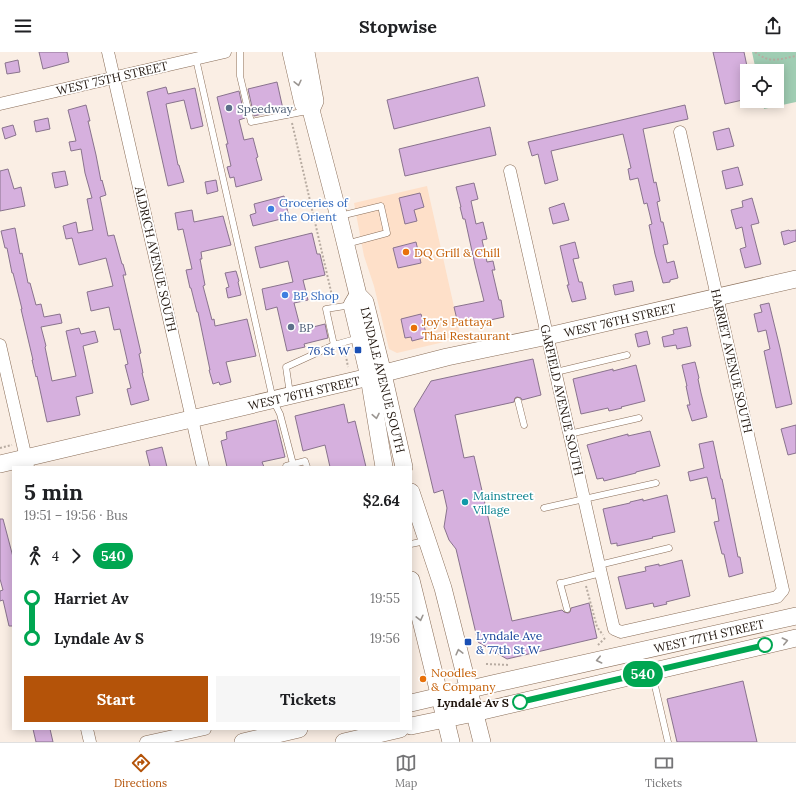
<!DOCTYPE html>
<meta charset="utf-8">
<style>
:root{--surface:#fff;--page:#f6f6f6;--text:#202124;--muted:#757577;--line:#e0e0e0;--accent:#b45309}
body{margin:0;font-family:Lora,serif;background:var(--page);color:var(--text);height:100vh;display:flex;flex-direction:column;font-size:15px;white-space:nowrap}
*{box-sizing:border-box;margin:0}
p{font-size:13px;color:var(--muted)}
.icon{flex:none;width:22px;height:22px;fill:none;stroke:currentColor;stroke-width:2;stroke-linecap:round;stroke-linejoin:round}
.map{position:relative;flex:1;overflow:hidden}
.drawer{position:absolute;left:12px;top:414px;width:400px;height:264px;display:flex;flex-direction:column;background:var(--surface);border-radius:0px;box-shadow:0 2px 10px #0003}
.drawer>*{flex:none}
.badge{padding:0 8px;border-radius:13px;font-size:14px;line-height:26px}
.buttons{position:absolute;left:740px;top:12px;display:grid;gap:8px}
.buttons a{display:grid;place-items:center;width:44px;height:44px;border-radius:0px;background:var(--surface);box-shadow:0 2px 10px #0003;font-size:20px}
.map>.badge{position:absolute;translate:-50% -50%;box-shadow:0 0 0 2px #fff}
.legs{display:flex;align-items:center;gap:6px;height:44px;padding:0 12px;font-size:13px}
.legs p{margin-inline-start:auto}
.headline{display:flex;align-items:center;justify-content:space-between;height:68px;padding:0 12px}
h1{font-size:22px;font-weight:700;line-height:30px}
.button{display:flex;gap:8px;margin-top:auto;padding:8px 12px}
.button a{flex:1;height:46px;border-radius:0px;background:var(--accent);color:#fff;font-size:16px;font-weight:700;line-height:46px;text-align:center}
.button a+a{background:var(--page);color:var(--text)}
ul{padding:0 12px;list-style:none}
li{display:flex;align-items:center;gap:14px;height:40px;font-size:15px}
li i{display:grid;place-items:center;width:6px;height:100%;margin:0 5px;background:currentColor}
li i::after{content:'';width:10px;height:10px;margin:-5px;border:3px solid;border-radius:50%;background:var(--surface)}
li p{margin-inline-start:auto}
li:first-child i{background:linear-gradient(#0000 50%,currentColor 0)}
li:last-child i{background:linear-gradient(currentColor 50%,#0000 0)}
header{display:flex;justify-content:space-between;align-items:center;height:52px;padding:0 12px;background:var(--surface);font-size:18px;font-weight:700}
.tabs{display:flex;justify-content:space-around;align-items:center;height:56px;border-top:1px solid var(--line);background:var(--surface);font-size:11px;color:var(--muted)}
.tabs a{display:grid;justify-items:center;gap:2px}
.tabs .selected{color:var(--accent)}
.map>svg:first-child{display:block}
.built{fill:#fee0c9}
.green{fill:#a0cdb3}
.building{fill:#d6b0de;stroke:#89738d}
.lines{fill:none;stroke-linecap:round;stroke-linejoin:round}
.lane-casing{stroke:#8a6e59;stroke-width:7}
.street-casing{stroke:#8a6e59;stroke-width:13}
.secondary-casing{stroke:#8a6e59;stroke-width:18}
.path{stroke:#b8aca2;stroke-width:2;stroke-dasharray:2 2;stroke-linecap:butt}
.lane{stroke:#fff;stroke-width:6}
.street{stroke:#fff;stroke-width:12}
.secondary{stroke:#fff;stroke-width:17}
.oneway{stroke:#9b9692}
.line-1-casing{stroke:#fff;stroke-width:9}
.line-1{stroke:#00a651;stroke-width:6}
.service-dot{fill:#5c6f8a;stroke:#fff;stroke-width:1.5}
.shop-dot{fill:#3f7fe0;stroke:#fff;stroke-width:1.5}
.food-dot{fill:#e8710a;stroke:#fff;stroke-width:1.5}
.transit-dot{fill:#1a4fb4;stroke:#fff;stroke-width:1.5}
.culture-dot{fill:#0f9aa8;stroke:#fff;stroke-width:1.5}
.stop-1-dot{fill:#fff;stroke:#00a651;stroke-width:2}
.labels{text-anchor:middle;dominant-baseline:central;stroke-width:3.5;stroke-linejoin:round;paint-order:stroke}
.street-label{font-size:12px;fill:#20150d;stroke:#fff}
.service-label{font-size:12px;fill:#4e5e75;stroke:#fff;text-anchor:start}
.shop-label{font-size:12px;fill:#366cbe;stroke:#fff;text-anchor:start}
.food-label{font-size:12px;fill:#c56008;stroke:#fff;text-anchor:start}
.transit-label{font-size:12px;fill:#164399;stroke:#fff;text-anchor:end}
.culture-label{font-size:12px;fill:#0d838f;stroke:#fff;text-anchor:start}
.stop-label{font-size:12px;font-weight:bold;fill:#20150d;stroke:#fff;text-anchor:end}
</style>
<header><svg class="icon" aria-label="menu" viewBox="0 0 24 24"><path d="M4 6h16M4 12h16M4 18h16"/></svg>Stopwise<svg class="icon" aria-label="share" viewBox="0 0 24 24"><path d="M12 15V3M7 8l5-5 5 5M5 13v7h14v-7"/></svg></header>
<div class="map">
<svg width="796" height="690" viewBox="0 0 796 690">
<rect width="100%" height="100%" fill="#faeee4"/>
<polygon class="built" points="427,134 461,286 397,301 389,297 374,234 364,204 354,151"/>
<polygon class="green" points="752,0 796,0 796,50 764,57 763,49 777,49 777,19 756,19"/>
<g class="building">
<polygon points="39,0 67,0 69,10 43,17"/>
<polygon points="713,0 744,0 748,19 747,19 747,47 725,52"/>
<polygon points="18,8 20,20 7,22 5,11"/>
<polygon points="478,25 485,54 394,77 387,48"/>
<polygon points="277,30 283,57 254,64 248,37"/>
<polygon points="166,35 168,42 195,36 203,74 191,77 184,48 166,52 178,113 179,113 184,130 168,134 147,40"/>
<polygon points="239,39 245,66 239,68 244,88 253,86 258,105 256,106 262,128 236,135 234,125 230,126 227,115 231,114 226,92 228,92 217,45"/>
<polygon points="86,53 90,69 88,69 96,103 101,129 102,128 106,143 100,145 108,184 114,183 122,212 123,212 126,223 123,223 141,301 139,302 143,321 142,321 149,348 131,353 127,337 131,336 125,313 128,312 120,277 114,278 109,255 91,259 87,240 113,234 106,206 79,213 72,186 66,187 63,174 76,170 78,181 93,178 87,147 92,146 85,121 81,97 71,99 69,90 76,89 68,58"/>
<polygon points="685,53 688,67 643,77 654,131 656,130 660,149 657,150 661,170 663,170 668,192 663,193 667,211 674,209 678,226 670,228 670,230 663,231 655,202 649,173 652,172 647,151 644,152 638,126 630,128 628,117 631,116 623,82 551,99 558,128 545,132 538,102 532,104 528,90"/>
<polygon points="48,66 50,77 36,80 34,69"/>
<polygon points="13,73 16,83 5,87 2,76"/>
<polygon points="490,75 496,103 405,124 399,97"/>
<polygon points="729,76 734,94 717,98 713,80"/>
<polygon points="738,115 743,133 726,137 722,119"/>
<polygon points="8,117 14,137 21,135 25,154 0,159 0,119"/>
<polygon points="65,119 68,133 55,136 52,121"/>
<polygon points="216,128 218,139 207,142 205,130"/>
<polygon points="474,131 478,147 471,149 476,172 483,170 487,187 482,188 487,210 493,209 495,218 492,218 499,248 501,248 504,265 481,270 481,267 458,272 454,255 484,249 475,213 465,167 463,167 460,155 461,155 456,135"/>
<polygon points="420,141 424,155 414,158 417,169 405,172 399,146"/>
<polygon points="284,144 289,165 253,174 250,163 256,161 254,152"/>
<polygon points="752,146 759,171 751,173 761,212 745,216 740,197 746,195 742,175 736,177 731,158 743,155 742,149"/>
<polygon points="564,151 569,168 553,172 549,156"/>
<polygon points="192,158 194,170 223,164 231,193 201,200 202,207 200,207 205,233 203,234 212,268 214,267 215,274 247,267 256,304 226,310 231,330 220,333 219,330 213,332 209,318 210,318 198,260 197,260 191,236 190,236 186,218 192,217 183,177 178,178 175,161"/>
<polygon points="15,176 20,202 22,201 28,231 30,231 36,253 41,252 44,265 60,262 62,271 41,275 46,294 45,295 52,329 76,324 66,279 79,276 81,282 95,279 98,290 83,294 93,341 76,345 80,363 47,370 37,324 36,325 32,308 33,308 21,257 22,257 13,221 12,221 7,196 5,196 1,179"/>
<polygon points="789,178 790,179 796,178 796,189 784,193 781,180"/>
<polygon points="312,181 317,202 320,202 325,223 303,228 308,248 294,251 301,278 325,272 328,286 304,292 305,295 287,299 277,255 266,258 262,237 293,230 288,209 260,216 255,195"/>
<polygon points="416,190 421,211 398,216 393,196"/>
<polygon points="575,190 579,206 573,207 579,230 582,230 586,247 572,250 567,233 569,233 560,194"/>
<polygon points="236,219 239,229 238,230 241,243 228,246 226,236 229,235 225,221"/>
<polygon points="632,229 634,239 615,243 613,233"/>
<polygon points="769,251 780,296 792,352 776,356 764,299 770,297 766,278 758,280 754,262 762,260 760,253"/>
<polygon points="421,262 427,285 412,289 411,285 405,286 401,267"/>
<polygon points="687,275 691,294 677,297 676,293 664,295 662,285 674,282 673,278"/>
<polygon points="647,279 650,292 638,295 635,282"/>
<polygon points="533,307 541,343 522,348 521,346 517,345 515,346 514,350 455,363 464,406 474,404 512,569 562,558 564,560 568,561 570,560 571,556 589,551 597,586 507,607 478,590 456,497 449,488 444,475 447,456 443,438 434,441 414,357 431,329"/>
<polygon points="695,310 699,326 698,327 701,341 707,365 692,369 687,353 690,353 686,334 687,334 682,313"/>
<polygon points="636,313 645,349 621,355 622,356 609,359 608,356 581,362 573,327 613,317 613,319"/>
<polygon points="344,352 348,371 355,369 366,415 330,415 325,393 303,399 295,364"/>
<polygon points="276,368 285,405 262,410 264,415 227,415 221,389 227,387 226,380"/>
<polygon points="796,373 796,401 788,403 781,377"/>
<polygon points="650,379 660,414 636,420 636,421 604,429 603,426 597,427 587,393 628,382 628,384"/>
<polygon points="713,389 721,427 722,427 738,505 740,505 743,521 729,525 724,502 722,502 714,470 719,469 715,446 712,447 707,425 690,429 688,420 704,416 699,392"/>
<polygon points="162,395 167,415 150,415 146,399"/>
<polygon points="667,443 675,480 652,485 653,486 617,494 617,491 611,492 603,457 630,451 630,450 643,447 643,449"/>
<polygon points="0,467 3,467 13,505 13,574 9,574 3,548 0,549 0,539 3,538 0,527"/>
<polygon points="682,508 690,544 666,550 667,552 654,555 653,551 626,557 618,525 646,519 645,515 659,512 659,514"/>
<polygon points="743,629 757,690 677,690 667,647"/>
<polygon points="33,677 50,677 53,690 36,690"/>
</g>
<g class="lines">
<defs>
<g id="lane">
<polyline points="240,0 240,24 251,70 307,59"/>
<polyline points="196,7 273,348 280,362 293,412"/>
<polyline points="340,164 381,154 387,181 346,192"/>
<polyline points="351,253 326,257 334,293 359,286"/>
<polyline points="556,320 627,303"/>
<polyline points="290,342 286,315 334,293"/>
<polyline points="518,349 524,373"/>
<polyline points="569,382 639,366"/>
<polyline points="286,415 286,414 305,409 307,415"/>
<polyline points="544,456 656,431"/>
<polyline points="411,492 425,489"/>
<polyline points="599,513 669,496"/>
<polyline points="560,531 567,557"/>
<polyline points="562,531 601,521"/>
<polyline points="652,621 668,690"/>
</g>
<g id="street">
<polyline points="108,0 203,415"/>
<polyline points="0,52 225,0"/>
<polyline points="510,119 599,513 614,577 621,580 777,545 783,538 680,80"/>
<polyline points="0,293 28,415"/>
<polyline points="87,677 90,690"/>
<polyline points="146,690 205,677"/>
</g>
<g id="secondary">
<polyline points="291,0 303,52 311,58"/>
<polyline points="306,0 315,49 311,58 339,165 358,243 365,250 383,322 404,415"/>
<polyline points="358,243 352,253 369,325 384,415"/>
<polyline points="0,412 369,325 447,305 548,284 796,227"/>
<polyline points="411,440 443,536 482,690"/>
<polyline points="411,528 451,690"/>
<polyline points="411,651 492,632 796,564"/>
<polyline points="411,674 474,661 796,586"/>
<polyline points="243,690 299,677"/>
<polyline points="344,690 400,677"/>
</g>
</defs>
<use href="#lane" class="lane-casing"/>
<use href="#street" class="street-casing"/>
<use href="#secondary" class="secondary-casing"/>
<g class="path">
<path d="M755 0C770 12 779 7 796 4"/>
<polyline points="292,71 333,248"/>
<polyline points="345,299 348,315"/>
<polyline points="0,396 12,393"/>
<polyline points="586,534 597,575 603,583"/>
<polyline points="598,593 606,585"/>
<polyline points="486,612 509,613"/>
</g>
<use href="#lane" class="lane"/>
<use href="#street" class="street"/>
<use href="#secondary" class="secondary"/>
</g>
<defs><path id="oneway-chevron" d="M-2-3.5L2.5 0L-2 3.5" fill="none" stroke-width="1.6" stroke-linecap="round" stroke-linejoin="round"/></defs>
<g class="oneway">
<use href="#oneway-chevron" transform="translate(298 31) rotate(77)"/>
<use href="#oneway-chevron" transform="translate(376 364) rotate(79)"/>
<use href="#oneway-chevron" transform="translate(420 566) rotate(76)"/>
<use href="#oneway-chevron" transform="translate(785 589) rotate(-13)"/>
<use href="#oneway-chevron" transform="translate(459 600) rotate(-104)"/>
<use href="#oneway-chevron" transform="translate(599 608) rotate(167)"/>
</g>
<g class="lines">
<defs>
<polyline id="line-1" points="520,650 765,593"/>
</defs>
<use href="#line-1" class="line-1-casing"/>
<use href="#line-1" class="line-1"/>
</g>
<g class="service-dot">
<circle cx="229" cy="56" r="4"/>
<circle cx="291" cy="275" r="4"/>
</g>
<g class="shop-dot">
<circle cx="271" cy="157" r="4"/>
<circle cx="285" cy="243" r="4"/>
</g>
<g class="food-dot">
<circle cx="406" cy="200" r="4"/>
<circle cx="414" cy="276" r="4"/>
<circle cx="423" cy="627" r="4"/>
</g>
<g class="transit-dot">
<rect x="354" y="294" width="8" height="8" rx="2"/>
<rect x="464" y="586" width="8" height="8" rx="2"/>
</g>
<circle class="culture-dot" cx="465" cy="450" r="4"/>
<g class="stop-1-dot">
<circle cx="765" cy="593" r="7"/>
<circle cx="520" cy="650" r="7"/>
</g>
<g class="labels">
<g class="street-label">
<text transform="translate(112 26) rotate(-13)">WEST 75TH STREET</text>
<text transform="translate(156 207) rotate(77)">ALDRICH AVENUE SOUTH</text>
<text transform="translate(620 268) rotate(-13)">WEST 76TH STREET</text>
<text transform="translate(732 309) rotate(77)">HARRIET AVENUE SOUTH</text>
<text transform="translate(383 328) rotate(76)">LYNDALE AVENUE SOUTH</text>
<text transform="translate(304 341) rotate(-13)">WEST 76TH STREET</text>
<text transform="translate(562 348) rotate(77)">GARFIELD AVENUE SOUTH</text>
<text transform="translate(709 584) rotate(-13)">WEST 77TH STREET</text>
</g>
<g class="service-label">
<text x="237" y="56">Speedway</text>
<text x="299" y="275">BP</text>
</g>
<g class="shop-label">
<text x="279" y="150">Groceries of<tspan x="279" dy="14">the Orient</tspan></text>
<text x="293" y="243">BP Shop</text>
</g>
<g class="food-label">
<text x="414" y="200">DQ Grill &amp; Chill</text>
<text x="422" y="269">Joy's Pattaya<tspan x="422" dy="14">Thai Restaurant</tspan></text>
<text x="431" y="620">Noodles<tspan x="431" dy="14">&amp; Company</tspan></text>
</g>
<g class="transit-label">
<text x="350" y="298">76 St W</text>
<text x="476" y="583" text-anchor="start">Lyndale Ave<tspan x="476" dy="14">&amp; 77th St W</tspan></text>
</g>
<g class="culture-label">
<text x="473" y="443">Mainstreet<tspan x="473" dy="14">Village</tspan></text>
</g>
<g class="stop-label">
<text x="509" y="650">Lyndale Av S</text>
</g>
</g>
</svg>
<div class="buttons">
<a><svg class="icon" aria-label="locate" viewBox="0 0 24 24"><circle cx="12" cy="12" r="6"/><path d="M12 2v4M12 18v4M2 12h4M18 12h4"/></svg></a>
</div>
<b class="badge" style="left:643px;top:622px;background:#00a651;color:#fff">540</b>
<section class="drawer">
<div class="headline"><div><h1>5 min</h1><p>19:51 – 19:56 · Bus</p></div><b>$2.64</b></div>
<div class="legs"><svg class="icon" aria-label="walk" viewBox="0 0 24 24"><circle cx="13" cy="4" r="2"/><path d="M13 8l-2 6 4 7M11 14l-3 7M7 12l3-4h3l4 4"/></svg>4<svg class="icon" aria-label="forward" viewBox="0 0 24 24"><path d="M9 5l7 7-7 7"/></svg><b class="badge" style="background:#00a651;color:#fff">540</b></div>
<ul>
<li><i style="color:#00a651"></i><b>Harriet Av</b><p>19:55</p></li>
<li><i style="color:#00a651"></i><b>Lyndale Av S</b><p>19:56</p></li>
</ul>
<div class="button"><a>Start</a><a>Tickets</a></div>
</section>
</div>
<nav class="tabs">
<a class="selected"><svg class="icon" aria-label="directions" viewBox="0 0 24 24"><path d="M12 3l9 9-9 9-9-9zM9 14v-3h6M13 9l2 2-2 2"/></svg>Directions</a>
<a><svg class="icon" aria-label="map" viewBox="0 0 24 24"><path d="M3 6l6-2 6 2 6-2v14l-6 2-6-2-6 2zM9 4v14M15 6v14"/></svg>Map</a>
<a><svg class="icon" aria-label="tickets" viewBox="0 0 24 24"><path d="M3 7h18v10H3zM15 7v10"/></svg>Tickets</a>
</nav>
